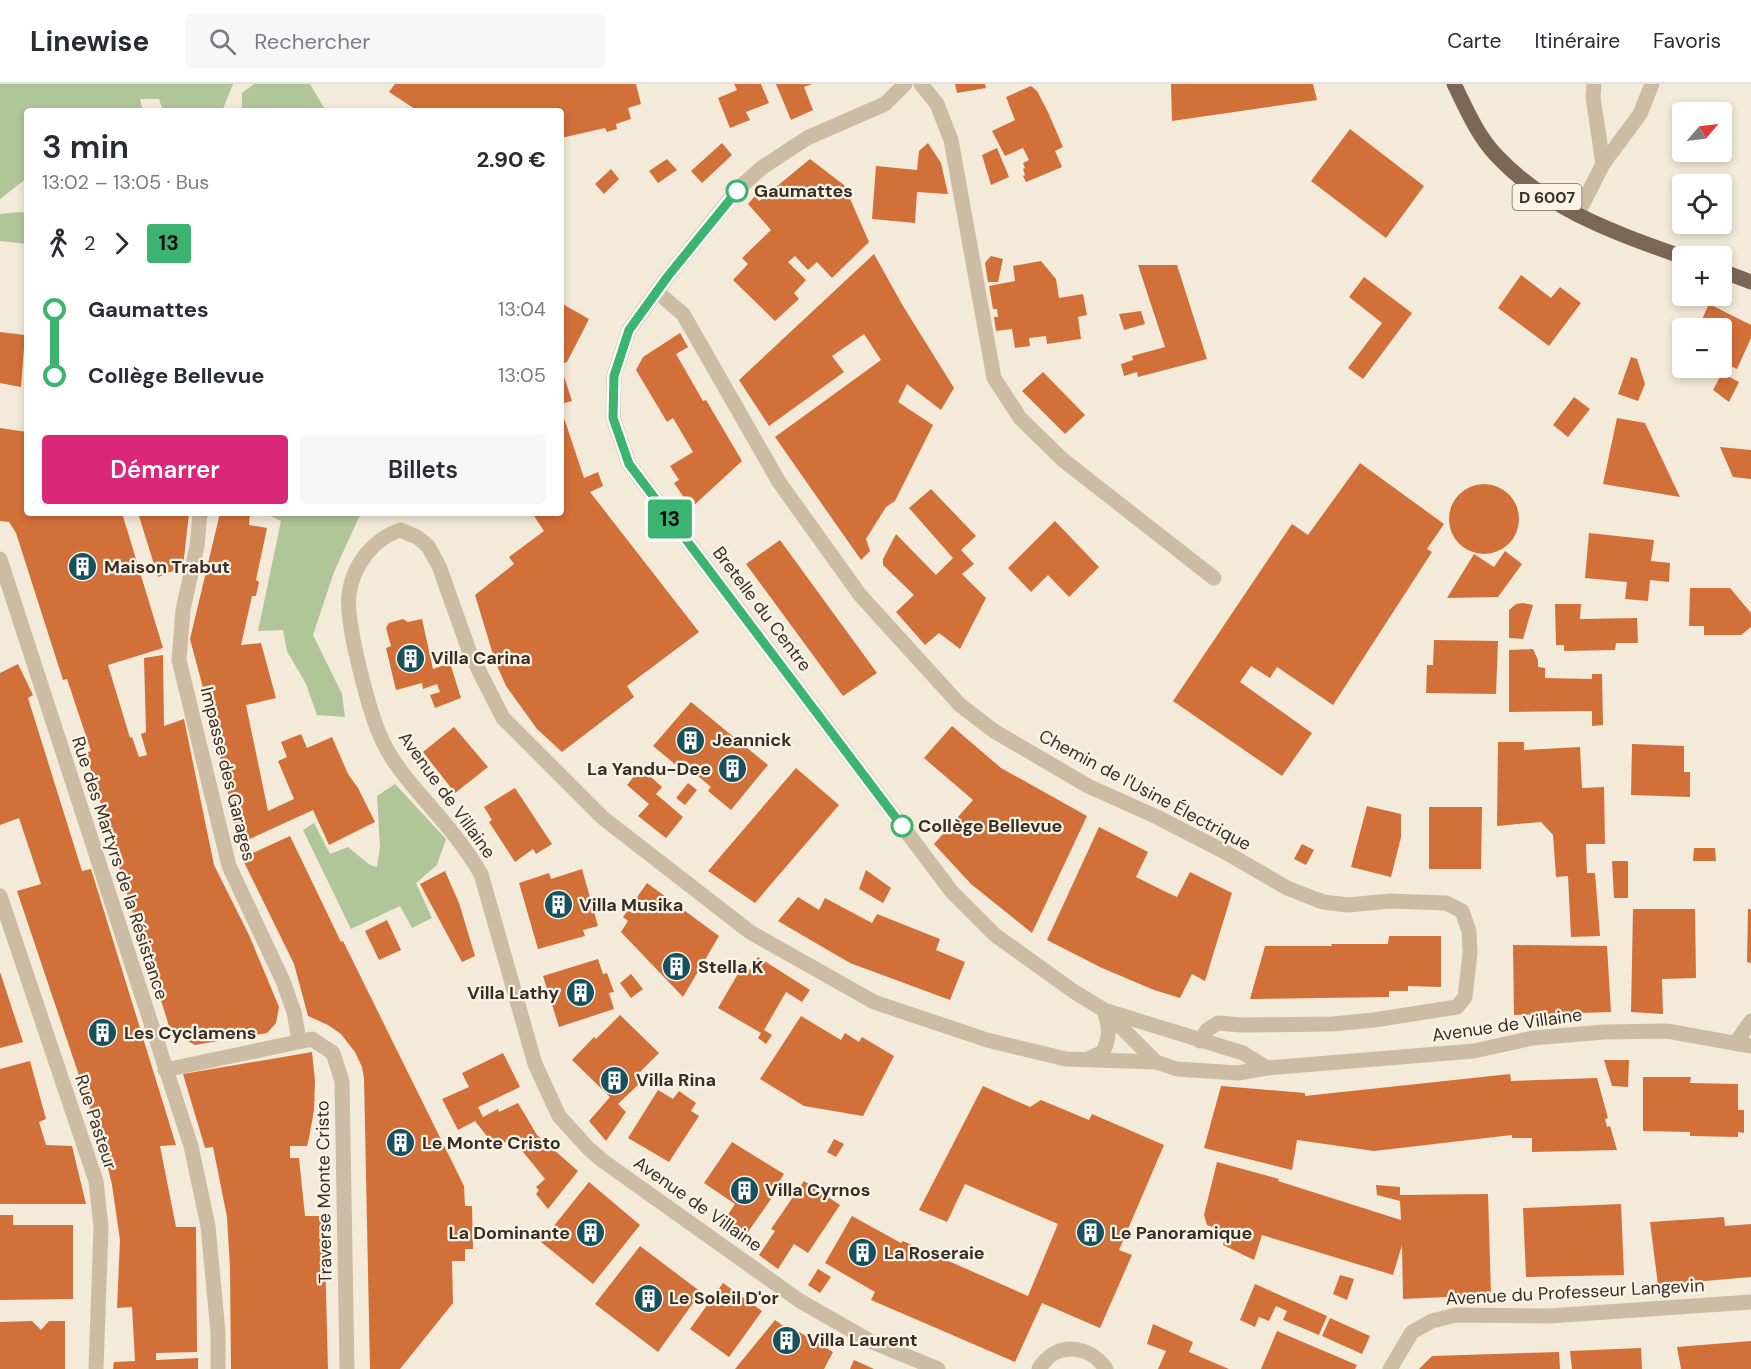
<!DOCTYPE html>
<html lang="fr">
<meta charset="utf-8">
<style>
:root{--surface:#fff;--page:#f7f7f7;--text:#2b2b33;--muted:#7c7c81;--line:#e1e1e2;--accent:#db2777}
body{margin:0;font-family:"DM Sans",sans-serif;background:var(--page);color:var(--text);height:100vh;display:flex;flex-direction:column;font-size:22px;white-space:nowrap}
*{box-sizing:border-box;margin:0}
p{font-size:20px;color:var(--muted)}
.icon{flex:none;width:33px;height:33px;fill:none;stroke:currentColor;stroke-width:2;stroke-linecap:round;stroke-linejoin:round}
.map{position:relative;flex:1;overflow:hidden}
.details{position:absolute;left:24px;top:24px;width:540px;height:408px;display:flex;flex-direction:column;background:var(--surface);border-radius:6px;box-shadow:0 3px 9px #0003}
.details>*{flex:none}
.badge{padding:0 12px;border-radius:4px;font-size:21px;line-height:39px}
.needle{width:39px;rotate:62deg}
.fabs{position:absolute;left:1672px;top:18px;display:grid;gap:12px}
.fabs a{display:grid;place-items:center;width:60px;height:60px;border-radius:6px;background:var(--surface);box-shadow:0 3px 9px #0003;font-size:30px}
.map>.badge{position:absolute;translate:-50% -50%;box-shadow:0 0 0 3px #fff}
.legs{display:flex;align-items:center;gap:9px;height:66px;padding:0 18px;font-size:20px}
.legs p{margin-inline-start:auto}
.summary{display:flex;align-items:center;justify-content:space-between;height:102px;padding:0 18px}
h1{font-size:33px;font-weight:600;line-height:45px}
.cta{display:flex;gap:12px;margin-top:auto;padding:12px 18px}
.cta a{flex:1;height:69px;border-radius:6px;background:var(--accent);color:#fff;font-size:24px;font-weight:600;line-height:69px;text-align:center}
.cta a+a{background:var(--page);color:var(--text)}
ul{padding:0 18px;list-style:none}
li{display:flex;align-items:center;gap:21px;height:66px;font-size:22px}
li i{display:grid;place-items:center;width:9px;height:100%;margin:0 8px;background:currentColor}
li i::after{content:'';width:15px;height:15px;margin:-8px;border:4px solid;border-radius:50%;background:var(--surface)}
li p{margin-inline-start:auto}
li:first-child i{background:linear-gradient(#0000 50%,currentColor 0)}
li:last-child i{background:linear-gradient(currentColor 50%,#0000 0)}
header{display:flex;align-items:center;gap:36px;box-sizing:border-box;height:84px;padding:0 30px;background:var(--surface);border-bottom:2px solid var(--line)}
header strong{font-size:28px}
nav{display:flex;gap:33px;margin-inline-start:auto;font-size:21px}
.search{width:420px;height:54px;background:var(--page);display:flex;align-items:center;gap:15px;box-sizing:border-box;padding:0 21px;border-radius:6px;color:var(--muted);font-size:22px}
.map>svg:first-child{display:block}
.green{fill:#b0c598}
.building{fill:#d27039}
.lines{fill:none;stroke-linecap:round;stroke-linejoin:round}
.service{stroke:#cdbca4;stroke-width:15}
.minor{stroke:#cdbca4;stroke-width:15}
.primary{stroke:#7b6756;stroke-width:15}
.line-1-casing{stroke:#fff;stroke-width:14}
.line-1{stroke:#3cb371;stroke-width:9}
.stop-1-dot{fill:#fff;stroke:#3cb371;stroke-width:3}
.labels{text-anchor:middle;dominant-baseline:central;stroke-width:4.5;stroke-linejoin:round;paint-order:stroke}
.shield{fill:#fbf4e6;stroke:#726960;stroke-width:1.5}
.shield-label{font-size:16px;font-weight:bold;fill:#382e26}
.stop-label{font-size:18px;font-weight:bold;fill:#382e26;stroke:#fbf4e6;text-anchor:start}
.poi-label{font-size:18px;font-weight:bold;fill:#382e26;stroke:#fbf4e6;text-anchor:start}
.street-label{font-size:18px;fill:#382e26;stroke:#fbf4e6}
</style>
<header>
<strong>Linewise</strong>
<div class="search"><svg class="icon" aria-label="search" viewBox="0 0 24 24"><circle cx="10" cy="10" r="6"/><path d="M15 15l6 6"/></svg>Rechercher</div>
<nav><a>Carte</a><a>Itinéraire</a><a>Favoris</a></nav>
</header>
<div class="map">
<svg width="1751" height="1285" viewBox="0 0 1751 1285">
<rect width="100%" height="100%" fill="#f4ead9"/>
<g class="green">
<polygon points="0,0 233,0 222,27 163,27 159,15 140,15 143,27 27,27 27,94 0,115"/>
<polygon points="254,0 310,0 326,27 242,27 242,9"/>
<polygon points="19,128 27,129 27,160 0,157 0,130"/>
<polygon points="264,429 364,429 359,433 334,488 313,551 342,610 345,633 317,631 306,600 287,567 283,546 258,547 281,437"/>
<polygon points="395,700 446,755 437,781 416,799 432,834 412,844 400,822 351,845 303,746 314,739 330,770 348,763 370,781 377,783 380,763 377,712"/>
</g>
<g class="building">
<polygon points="395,0 636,0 641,20 628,24 631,35 616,40 617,45 607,48 605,44 561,54 561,27 418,27 389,8"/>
<polygon points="734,0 761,0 769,19 746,28 750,36 730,44 718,14 737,6"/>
<polygon points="776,0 812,0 804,3 813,26 791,36"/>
<polygon points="955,0 985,0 986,4 957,9"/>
<polygon points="1171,0 1313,0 1317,16 1172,37"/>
<polygon points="1031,2 1037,7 1048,28 1063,63 1055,67 1062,83 1026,98 1023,92 1025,91 1023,85 1025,84 1023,79 1029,76 1023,64 1005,72 992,47 1015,36 1006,13"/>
<polygon points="1350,45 1424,102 1386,154 1311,97"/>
<polygon points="722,59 732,71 702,99 691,87"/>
<polygon points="928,59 941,79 948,110 917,108 915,139 872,135 876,82 917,86 919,67"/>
<polygon points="997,64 1009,93 991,101 982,71"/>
<polygon points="667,75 677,86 658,99 649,87"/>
<polygon points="810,75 844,101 869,158 832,194 817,178 808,186 795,172 788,178 806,196 794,209 799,215 775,237 733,196 748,180 742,174 771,146 748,120 755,112 759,117"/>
<polygon points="611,85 619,95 604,110 595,100"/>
<polygon points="874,170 903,222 954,304 941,326 907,300 898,318 933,341 895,417 886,423 866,455 870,467 861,476 775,353 881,276 864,250 832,272 844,288 769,342 739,296"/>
<polygon points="991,172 1003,175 998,198 988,198 985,179"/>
<polygon points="1041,177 1056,195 1059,214 1083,210 1087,231 1078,233 1081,255 1047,260 1046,252 1029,254 1030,262 1015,264 1012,245 996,247 994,233 998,233 997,225 993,225 989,202 1015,197 1013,182"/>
<polygon points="1138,181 1177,181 1207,275 1138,293 1137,288 1124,292 1121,280 1133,276 1132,272 1165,263"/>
<polygon points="1521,191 1551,214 1560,203 1581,219 1549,262 1498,224"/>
<polygon points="1364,193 1412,229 1363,295 1348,284 1382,239 1349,213"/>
<polygon points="561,219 589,235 567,278 561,280"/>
<polygon points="1709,220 1751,241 1751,254 1737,285 1722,278 1722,244 1698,244"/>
<polygon points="1141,227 1145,240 1124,246 1119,230"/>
<polygon points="0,248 25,251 21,303 0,299"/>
<polygon points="680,249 688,263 676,270 703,317 706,316 742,377 691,424 674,399 679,396 670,382 693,368 673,334 667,338 636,286 643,273"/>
<polygon points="1631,273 1637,275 1645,300 1638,317 1618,310"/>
<polygon points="561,283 572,317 561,320"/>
<polygon points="1043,288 1085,331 1065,350 1022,307"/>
<polygon points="1722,289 1739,298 1729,318 1713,306"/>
<polygon points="1574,313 1590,325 1568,353 1553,341"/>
<polygon points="561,325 584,394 598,388 603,402 590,408 699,548 627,602 634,613 562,668 537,645 506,602 495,577 475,511 514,480 509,473 544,447 532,429 561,429"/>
<polygon points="1617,334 1645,339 1680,413 1603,400"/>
<polygon points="0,344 27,348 27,429 122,429 163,564 108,581 130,654 132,653 139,673 147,671 141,650 146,648 144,574 163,571 164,642 184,635 214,781 249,851 279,923 276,939 267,949 195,961 171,948 127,810 86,669 91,667 67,595 63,596 16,449 9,438 0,437"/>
<polygon points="1720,363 1751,366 1751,395 1733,393"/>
<polygon points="1360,379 1444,440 1427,465 1432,468 1333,621 1277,583 1270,594 1251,582 1240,598 1312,649 1282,692 1173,617 1292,440 1308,451"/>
<circle cx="1484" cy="435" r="35"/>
<polygon points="931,405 976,452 961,466 974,480 962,490 986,514 960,565 939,549 925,561 896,528 914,511 883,481 883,475 896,450 936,491 953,474 909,424"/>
<polygon points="138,429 189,429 183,483 158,493"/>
<polygon points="220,429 250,429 249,441 267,444 256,496 259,498 256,512 252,512 241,561 261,559 276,614 246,621 268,727 294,715 278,677 287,673 281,658 301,650 307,664 332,653 348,690 358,704 375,738 329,761 313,726 239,760 215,649 190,555"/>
<polygon points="1055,437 1099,483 1069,513 1048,491 1031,508 1008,484"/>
<polygon points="1589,449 1654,456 1651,477 1670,479 1669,498 1650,496 1648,517 1625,515 1627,498 1585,494"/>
<polygon points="780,456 877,589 843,612 746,480"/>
<polygon points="1505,467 1522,480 1498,513 1447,514 1474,470 1494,483"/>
<polygon points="1690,504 1730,504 1751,529 1751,543 1741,551 1704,551 1704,542 1689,542"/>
<polygon points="1523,519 1533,521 1523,555 1509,554 1509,526 1516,520"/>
<polygon points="1555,520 1581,520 1580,535 1637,534 1638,559 1616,559 1615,566 1564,567 1564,561 1556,561"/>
<polygon points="403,535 408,538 422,535 433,585 450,579 461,614 435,624 430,611 440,608 437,600 423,605 422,599 396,606 386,564 391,562 386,544 389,539"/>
<polygon points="1434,556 1498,557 1496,610 1426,609 1427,581 1433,581"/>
<polygon points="1533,565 1538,576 1538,583 1545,584 1545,594 1592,595 1592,590 1602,590 1603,641 1592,642 1592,627 1509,628 1509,566"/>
<polygon points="18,580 33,611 28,614 82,787 91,785 176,1061 160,1062 176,1143 196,1143 197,1268 156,1269 156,1276 198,1274 198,1285 113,1285 114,1278 135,1277 132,1223 117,1224 120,1156 112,1101 103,1063 17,807 41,800 19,734 0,741 0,589"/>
<polygon points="691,618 768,681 731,726 708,707 711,703 680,677 676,681 653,662"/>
<polygon points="952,642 1001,684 1087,732 1032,849 971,800 934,760 973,716 924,674"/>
<polygon points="454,643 488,683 455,709 423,668"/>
<polygon points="1498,658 1524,658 1524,666 1580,663 1582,704 1604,703 1605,760 1586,760 1587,789 1595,789 1600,852 1571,853 1568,792 1556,793 1553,751 1541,738 1497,742"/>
<polygon points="1632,660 1684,662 1684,688 1690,688 1690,713 1631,711"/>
<polygon points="641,684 662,703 656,710 683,733 666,754 638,732 649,720 627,701"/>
<polygon points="796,684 839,721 755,819 708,787"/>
<polygon points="688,699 697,706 685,721 676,714"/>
<polygon points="515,704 552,760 536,770 533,765 515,778 489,738 492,736 484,723"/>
<polygon points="1367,722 1401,730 1401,753 1391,793 1351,783"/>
<polygon points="1429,723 1482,723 1481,785 1429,785"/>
<polygon points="1099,743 1148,768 1136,793 1164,807 1177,813 1190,788 1232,809 1205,897 1192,890 1180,914 1154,906 1102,884 1047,856"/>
<polygon points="290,752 341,858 343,857 464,1102 465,1122 472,1122 473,1165 465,1165 465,1177 452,1177 453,1219 400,1285 370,1285 364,994 362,983 355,968 341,950 328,941 308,932 294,880 242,774"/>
<polygon points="1302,760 1314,766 1306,781 1294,775"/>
<polygon points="1694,764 1715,764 1716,777 1693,777"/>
<polygon points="1612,777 1628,777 1628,814 1614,814"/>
<polygon points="582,785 598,842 583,846 585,852 538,865 519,799 549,789 551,795"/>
<polygon points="866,786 891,804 883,819 859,805"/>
<polygon points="445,787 459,819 475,872 462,878 420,800"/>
<polygon points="647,799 719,852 683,913 621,848 628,837 623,833"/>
<polygon points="798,813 819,826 825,814 872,839 877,830 940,855 936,866 965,878 950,916 850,879 778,837"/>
<polygon points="1633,825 1695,825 1696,894 1662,895 1663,930 1631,928"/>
<polygon points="1748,825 1751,825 1751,879 1747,878"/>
<polygon points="387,836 401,866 379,876 365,847"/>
<polygon points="1389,852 1441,852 1441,903 1408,902 1408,907 1389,907 1389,913 1250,915 1265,862 1332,862 1331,860 1388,860"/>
<polygon points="1513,861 1607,862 1611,928 1514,931"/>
<polygon points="758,873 810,906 802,918 786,908 764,946 772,951 766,960 758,954 761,949 718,924 742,883 749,887"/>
<polygon points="598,875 603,890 607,889 614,908 609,909 614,925 559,943 543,892"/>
<polygon points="0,888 23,958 0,964"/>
<polygon points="631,890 643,905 631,914 620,899"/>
<polygon points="620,931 659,969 635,993 640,999 618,1020 626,1028 606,1057 589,1037 610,1013 572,976 594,953 596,955"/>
<polygon points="801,932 841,956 845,949 859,958 862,953 894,972 863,1032 804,1022 760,995"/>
<polygon points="312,968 315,997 314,1026 309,1054 307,1062 290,1062 290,1074 299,1074 305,1132 324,1132 328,1285 231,1285 230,1184 227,1133 213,1063 205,1064 183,990"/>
<polygon points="503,969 520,1003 478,1023 483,1033 498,1025 499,1028 518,1019 537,1051 578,1087 548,1125 536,1110 539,1106 536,1103 545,1095 511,1053 497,1065 475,1037 458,1046 442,1015 469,1003 462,989"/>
<polygon points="1604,976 1629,976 1628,1003 1612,1002"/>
<polygon points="30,977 46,1035 39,1038 46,1061 72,1062 86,1120 0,1120 0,985"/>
<polygon points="1510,990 1511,997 1597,994 1608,1034 1605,1035 1607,1043 1610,1042 1617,1066 1532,1068 1532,1054 1512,1054 1512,1051 1374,1067 1297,1056 1292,1086 1204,1064 1221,1002 1305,1009 1305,1012"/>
<polygon points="1643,993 1691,993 1690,999 1738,1000 1738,1026 1744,1026 1744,1049 1738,1048 1738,1053 1690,1052 1690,1048 1643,1047"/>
<polygon points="983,1002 1030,1023 1041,1016 1089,1036 1092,1030 1164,1061 1119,1166 1132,1171 1100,1244 1042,1219 1015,1278 871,1216 875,1208 825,1179 852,1132 901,1159 903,1157 1028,1212 1058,1140 965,1100 947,1138 919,1126"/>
<polygon points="658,1006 673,1015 679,1007 696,1019 691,1027 699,1032 669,1078 628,1054"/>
<polygon points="834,1055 844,1060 836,1073 827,1068"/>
<polygon points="732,1058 784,1090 769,1113 771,1115 741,1158 720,1143 735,1120 704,1099"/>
<polygon points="1217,1078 1279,1095 1278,1097 1401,1136 1400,1117 1377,1111 1376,1101 1400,1103 1400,1111 1488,1110 1491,1211 1403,1215 1402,1161 1393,1191 1262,1151 1254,1176 1223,1161 1226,1148 1207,1141 1204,1131"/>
<polygon points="804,1097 840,1121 808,1169 794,1160 778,1185 759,1171 775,1147 771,1145"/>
<polygon points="589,1098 640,1141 593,1200 541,1158"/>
<polygon points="1621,1120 1624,1191 1526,1193 1523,1124"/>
<polygon points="0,1131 13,1131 13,1141 73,1141 73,1215 0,1216"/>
<polygon points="1724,1133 1725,1142 1751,1140 1751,1193 1658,1201 1650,1138"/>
<polygon points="640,1162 701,1208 658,1268 595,1220"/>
<polygon points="818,1185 831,1193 820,1209 808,1201"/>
<polygon points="1340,1191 1354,1195 1347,1216 1333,1210"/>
<polygon points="723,1199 762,1227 729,1273 690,1245"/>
<polygon points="1255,1200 1327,1232 1319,1251 1283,1236 1287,1227 1276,1222 1269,1237 1259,1233 1255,1243 1240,1236"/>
<polygon points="1330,1234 1370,1252 1362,1270 1322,1252"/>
<polygon points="775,1236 786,1244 787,1241 833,1268 824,1285 735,1285"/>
<polygon points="32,1237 41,1246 49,1237 65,1237 65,1285 0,1285 0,1238"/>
<polygon points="1153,1240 1193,1258 1189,1268 1229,1285 1158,1285 1166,1267 1147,1260"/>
<polygon points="1277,1247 1357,1281 1355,1285 1261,1285"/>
<polygon points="1751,1257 1751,1285 1681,1285 1677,1263"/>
<polygon points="1641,1264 1642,1285 1572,1285 1570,1267"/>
<polygon points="1559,1268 1560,1285 1419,1285 1432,1272"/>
<polygon points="854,1276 874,1285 850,1285"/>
</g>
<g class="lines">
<g class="service">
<polyline points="921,0 937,20 951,56 994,294 1020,334 1063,376 1214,494"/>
<polyline points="657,208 683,230 779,398 860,511 960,621 994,647 1088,702 1157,733 1225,768 1287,804 1323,818 1348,821 1390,817 1446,819 1462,827 1469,847 1470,869 1465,913 1457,923 1374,936 1332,940 1241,941 1218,939 1207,946 1200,957"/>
<polyline points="200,429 197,462 183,526 179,576 229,782 283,897 294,928 299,956"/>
<polyline points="1736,958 1751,937"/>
</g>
<g class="minor">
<polyline points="905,0 885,20 807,54 763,83 739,104 668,192 629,246 614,292 613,334 629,380 952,808 995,851 1073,907 1104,926 1156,978 1177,985 1238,989 1267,984 1474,967 1533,954 1604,948 1667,947 1751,962"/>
<polyline points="1594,0 1593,13 1603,80"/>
<polyline points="1577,131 1603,80 1640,30 1652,0"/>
<polyline points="0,475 191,1062 208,1142 218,1248 218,1285"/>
<polyline points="0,812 96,1097 101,1143 96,1285"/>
<polyline points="1107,927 1243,969 1267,984"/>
<path d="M1088 975 1103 968C1110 953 1110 944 1104 927"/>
<polyline points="165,986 312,955 333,969 342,997 347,1285"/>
<path d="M938 1285 870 1257 800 1217 603 1077 588 1064 559 1032 535 980 481 790C465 762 444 738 423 714 408 696 393 679 383 658 370 632 345 538 349 510 353 481 373 455 400 446L417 453 428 462 439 482 470 569 503 634 603 734 750 848 874 918 987 956 1066 975 1156 978"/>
<path d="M1039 1285C1055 1257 1089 1260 1106 1285"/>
<polyline points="1390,1285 1412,1248 1432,1237 1456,1231 1549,1232 1751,1218"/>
</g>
<g class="primary">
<path d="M1454 0C1466 24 1477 51 1496 71 1546 125 1615 149 1683 173"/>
<polyline points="1722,187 1751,198"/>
</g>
</g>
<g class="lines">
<defs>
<polyline id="line-1" points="737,107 668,192 629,246 614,292 613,334 629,380 902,742"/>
</defs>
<use href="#line-1" class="line-1-casing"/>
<use href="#line-1" class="line-1"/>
</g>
<defs>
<symbol id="building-disc" viewBox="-11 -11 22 22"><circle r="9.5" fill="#18515e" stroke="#fbf4e6"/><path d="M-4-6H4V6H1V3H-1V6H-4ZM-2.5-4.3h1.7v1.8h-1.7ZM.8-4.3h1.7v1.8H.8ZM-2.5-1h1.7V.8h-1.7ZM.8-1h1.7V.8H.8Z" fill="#fff"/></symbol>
</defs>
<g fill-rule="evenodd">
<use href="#building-disc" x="66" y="466" width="33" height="33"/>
<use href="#building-disc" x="394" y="558" width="33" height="33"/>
<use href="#building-disc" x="674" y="640" width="33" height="33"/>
<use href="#building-disc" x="716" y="668" width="33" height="33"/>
<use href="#building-disc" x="542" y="804" width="33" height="33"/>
<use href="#building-disc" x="660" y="866" width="33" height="33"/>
<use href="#building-disc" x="564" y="892" width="33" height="33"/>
<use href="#building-disc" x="86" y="932" width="33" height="33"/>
<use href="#building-disc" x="598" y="980" width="33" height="33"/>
<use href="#building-disc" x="384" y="1042" width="33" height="33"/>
<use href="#building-disc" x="728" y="1090" width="33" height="33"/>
<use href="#building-disc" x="574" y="1132" width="33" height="33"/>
<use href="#building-disc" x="1074" y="1132" width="33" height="33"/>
<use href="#building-disc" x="846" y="1152" width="33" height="33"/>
<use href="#building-disc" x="632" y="1198" width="33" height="33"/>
<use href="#building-disc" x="770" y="1240" width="33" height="33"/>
</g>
<g class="stop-1-dot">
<circle cx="737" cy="107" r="10"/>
<circle cx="902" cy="742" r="10"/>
</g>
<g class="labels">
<rect class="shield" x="1512.5" y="100" width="69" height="26" rx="4.5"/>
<g class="shield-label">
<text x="1547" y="113">D 6007</text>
</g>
<g class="stop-label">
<text x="754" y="107">Gaumattes</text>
<text x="918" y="742">Collège Bellevue</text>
</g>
<g class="poi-label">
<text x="104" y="483">Maison Trabut</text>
<text x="431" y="574">Villa Carina</text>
<text x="712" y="656">Jeannick</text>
<text x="711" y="685" text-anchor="end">La Yandu-Dee</text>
<text x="579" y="821">Villa Musika</text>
<text x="698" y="883">Stella K</text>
<text x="559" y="909" text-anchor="end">Villa Lathy</text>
<text x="124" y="949">Les Cyclamens</text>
<text x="636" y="996">Villa Rina</text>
<text x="422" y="1059">Le Monte Cristo</text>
<text x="765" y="1106">Villa Cyrnos</text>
<text x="570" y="1149" text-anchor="end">La Dominante</text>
<text x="1111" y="1149">Le Panoramique</text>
<text x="884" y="1169">La Roseraie</text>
<text x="669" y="1214">Le Soleil D'or</text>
<text x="807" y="1256">Villa Laurent</text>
</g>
<g class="street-label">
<text transform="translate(762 525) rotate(53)">Bretelle du Centre</text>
<text transform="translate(228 690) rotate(76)">Impasse des Garages</text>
<text transform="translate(1145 706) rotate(28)">Chemin de l'Usine Électrique</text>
<text transform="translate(447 711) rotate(54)">Avenue de Villaine</text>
<text transform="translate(120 784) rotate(72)">Rue des Martyrs de la Résistance</text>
<text transform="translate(1507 941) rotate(-8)">Avenue de Villaine</text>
<text transform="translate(96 1038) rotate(72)">Rue Pasteur</text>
<text transform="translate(324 1108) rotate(-91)">Traverse Monte Cristo</text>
<text transform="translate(698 1120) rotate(35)">Avenue de Villaine</text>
<text transform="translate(1575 1208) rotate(-3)">Avenue du Professeur Langevin</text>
</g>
</g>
</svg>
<div class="fabs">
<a><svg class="needle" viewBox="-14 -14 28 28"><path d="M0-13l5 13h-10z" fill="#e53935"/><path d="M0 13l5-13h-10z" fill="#7c7c81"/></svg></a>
<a><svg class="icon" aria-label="locate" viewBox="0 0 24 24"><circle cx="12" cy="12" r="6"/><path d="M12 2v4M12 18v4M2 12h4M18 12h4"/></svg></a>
<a>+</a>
<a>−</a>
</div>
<b class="badge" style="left:670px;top:435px;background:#3cb371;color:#111">13</b>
<section class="details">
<div class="summary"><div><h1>3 min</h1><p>13:02 – 13:05 · Bus</p></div><b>2.90 €</b></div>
<div class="legs"><svg class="icon" aria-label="walk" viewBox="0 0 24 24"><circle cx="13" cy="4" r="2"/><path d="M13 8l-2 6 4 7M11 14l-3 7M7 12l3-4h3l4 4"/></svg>2<svg class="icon" aria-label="forward" viewBox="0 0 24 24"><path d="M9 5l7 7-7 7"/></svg><b class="badge" style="background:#3cb371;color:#111">13</b></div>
<ul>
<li><i style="color:#3cb371"></i><b>Gaumattes</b><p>13:04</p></li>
<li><i style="color:#3cb371"></i><b>Collège Bellevue</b><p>13:05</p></li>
</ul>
<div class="cta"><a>Démarrer</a><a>Billets</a></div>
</section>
</div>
